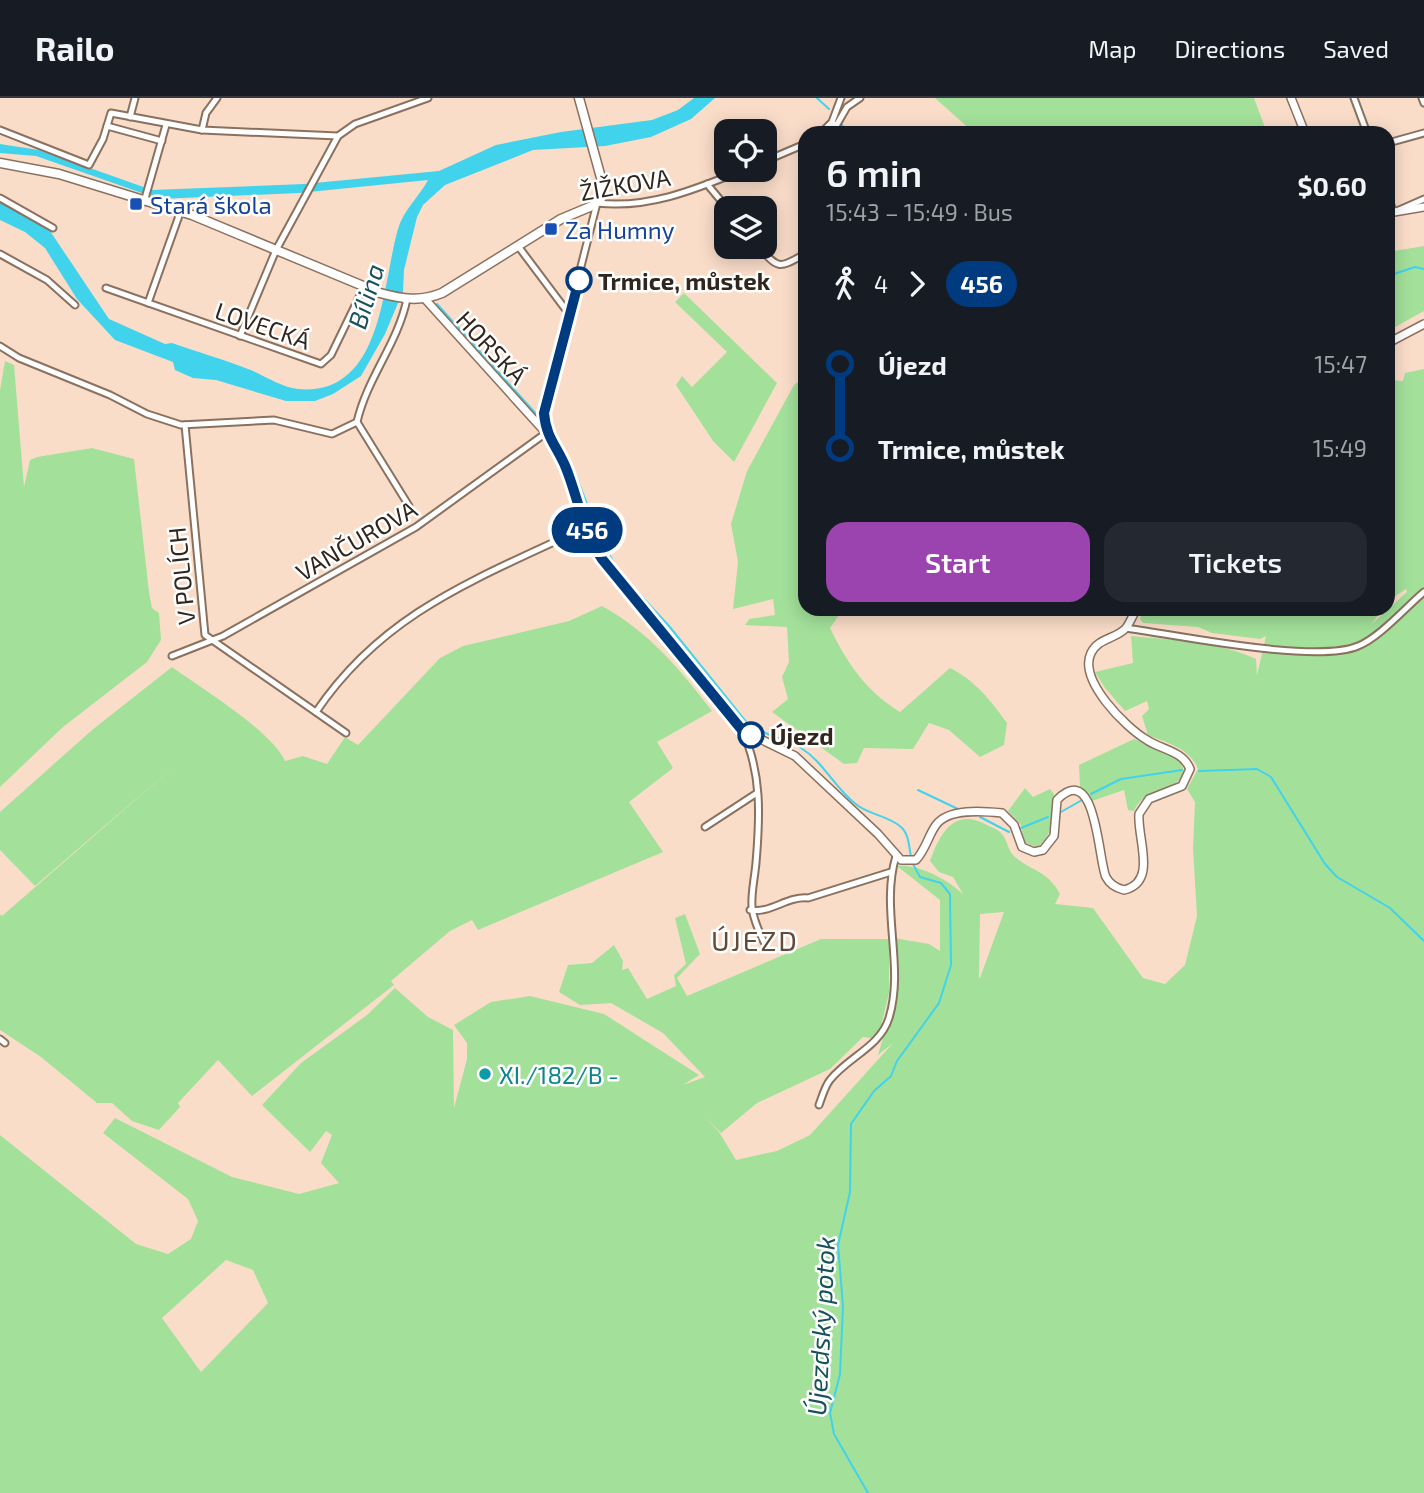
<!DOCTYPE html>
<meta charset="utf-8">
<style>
:root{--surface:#171b24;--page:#242831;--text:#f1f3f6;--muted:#9ea1a6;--line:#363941;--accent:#9b43af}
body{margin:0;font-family:"Exo 2",sans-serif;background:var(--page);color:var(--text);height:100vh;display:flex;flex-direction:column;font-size:26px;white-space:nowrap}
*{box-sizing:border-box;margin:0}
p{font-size:23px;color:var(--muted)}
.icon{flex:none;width:38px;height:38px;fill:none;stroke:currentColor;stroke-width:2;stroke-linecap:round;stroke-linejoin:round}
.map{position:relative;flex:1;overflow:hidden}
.side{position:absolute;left:798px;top:28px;width:597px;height:490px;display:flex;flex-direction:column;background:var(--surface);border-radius:21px;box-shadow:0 4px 18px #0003}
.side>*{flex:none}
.badge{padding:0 14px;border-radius:23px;font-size:24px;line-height:46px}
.tools{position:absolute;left:714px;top:21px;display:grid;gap:14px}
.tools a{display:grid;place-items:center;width:63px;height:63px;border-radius:14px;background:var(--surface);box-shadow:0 4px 18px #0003;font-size:35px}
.map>.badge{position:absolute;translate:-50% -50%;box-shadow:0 0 0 4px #fff}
.legs{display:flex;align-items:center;gap:10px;height:77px;padding:0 28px;font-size:23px}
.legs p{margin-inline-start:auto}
.summary{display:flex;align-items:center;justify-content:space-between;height:119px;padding:0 28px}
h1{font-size:38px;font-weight:600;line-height:52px}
.action{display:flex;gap:14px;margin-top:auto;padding:14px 28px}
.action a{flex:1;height:80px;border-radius:21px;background:var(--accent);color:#fff;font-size:28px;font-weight:600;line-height:80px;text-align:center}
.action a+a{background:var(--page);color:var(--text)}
ul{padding:0 28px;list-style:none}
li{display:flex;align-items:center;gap:24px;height:84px;font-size:26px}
li i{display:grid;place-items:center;width:10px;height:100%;margin:0 9px;background:currentColor}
li i::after{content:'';width:18px;height:18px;margin:-9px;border:5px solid;border-radius:50%;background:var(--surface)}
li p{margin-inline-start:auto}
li:first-child i{background:linear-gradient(#0000 50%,currentColor 0)}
li:last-child i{background:linear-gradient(currentColor 50%,#0000 0)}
header{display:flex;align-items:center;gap:42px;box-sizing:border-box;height:98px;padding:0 35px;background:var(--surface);border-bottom:2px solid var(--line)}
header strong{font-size:33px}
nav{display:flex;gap:38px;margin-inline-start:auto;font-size:24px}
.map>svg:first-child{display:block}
.green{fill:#a3e19a;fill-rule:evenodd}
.water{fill:#41d2ec}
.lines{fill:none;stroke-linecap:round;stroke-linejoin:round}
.stream{stroke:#41d2ec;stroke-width:2}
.minor-casing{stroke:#8a715f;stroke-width:9}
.tertiary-casing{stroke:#8a715f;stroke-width:10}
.secondary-casing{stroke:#8a715f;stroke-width:11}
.minor{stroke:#fff;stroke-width:5}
.tertiary{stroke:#fff;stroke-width:7}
.secondary{stroke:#fff;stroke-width:8}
.line-1-casing{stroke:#fff;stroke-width:16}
.line-1{stroke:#003b80;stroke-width:10}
.transit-dot{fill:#1a4fb4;stroke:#fff;stroke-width:2.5}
.stop-1-dot{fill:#fff;stroke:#003b80;stroke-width:3.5}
.culture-dot{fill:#0f9aa8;stroke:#fff;stroke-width:2.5}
.labels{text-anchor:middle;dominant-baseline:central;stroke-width:5;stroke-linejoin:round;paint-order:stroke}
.street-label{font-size:24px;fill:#31261e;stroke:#fff}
.transit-label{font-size:24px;fill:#164399;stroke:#fff;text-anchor:start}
.stop-label{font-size:24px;font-weight:bold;fill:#31261e;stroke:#fff;text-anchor:start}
.culture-label{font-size:24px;fill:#0d838f;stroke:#fff;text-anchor:start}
.water-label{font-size:26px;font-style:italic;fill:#16515c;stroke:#fff}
.quarter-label{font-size:28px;letter-spacing:2px;fill:#634b3a;stroke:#fff}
</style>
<header>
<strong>Railo</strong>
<nav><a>Map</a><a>Directions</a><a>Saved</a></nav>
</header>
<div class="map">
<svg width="1424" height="1395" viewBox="0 0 1424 1395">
<rect width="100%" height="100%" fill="#faddc9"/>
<g class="green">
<polygon points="935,0 1254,0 1267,35 982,35 973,34"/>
<polygon points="1424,148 1424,213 1388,233 1388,154"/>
<polygon points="684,195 777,285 734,364 713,343 676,287 682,278 692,289 727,254 675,204"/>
<polygon points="5,263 14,267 24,389 30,362 37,359 92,350 134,361 149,494 152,510 159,515 161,542 147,564 63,629 0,689 0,292"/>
<path d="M1424 271V1395H0V1037L136 1146 168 1156 191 1141 198 1123 188 1101 103 1035 115 1020 232 1079 299 1096 339 1085 321 1065 332 1037 326 1033 310 1054 262 1007 301 965 367 917 395 890 428 919 453 932 454 1010 467 961V945L454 927 491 904 530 898 604 916 699 977 683 987 705 979 663 935 611 905 580 907 559 894 568 867 592 865 614 847 623 863 622 872 628 870 647 901 676 888 674 877 686 866 675 820 685 816 700 856 677 880 687 898 821 841H889V895L878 941 863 939 830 971 757 1005 721 1035 704 1018 719 1034 736 1062 777 1053 810 1037 893 945 878 957 897 891 894 840 929 846 940 853V802L897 768C917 765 949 782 963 796L953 779 939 774 930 763C940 735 954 709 987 727 992 730 998 731 1001 735 1008 742 1007 752 1015 759 1032 774 1046 771 1060 796L1055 806 1093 810 1143 880 1165 886 1185 867 1197 818 1193 750 1195 704 1187 691 1198 671C1190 650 1167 645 1148 637L1142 618 1149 611 1147 603 1125 613 1105 590 1095 574 1133 565 1131 538C1172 542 1218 543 1256 561L1257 577 1266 538 1260 541 1212 535 1198 529 1143 525 1140 521 1144 511H1382L1372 526 1407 494 1406 491 1388 503V282L1403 283 1405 275ZM1004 814 980 880H979L980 816ZM226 1162 253 1172 268 1205 201 1274 162 1220Z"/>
<path d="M805 279V511H843L830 530C847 565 866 593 900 614L950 570C975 582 991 603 1007 625L1004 647 980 659 949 632 929 625 913 651 864 650 857 665 844 666 772 614 788 601 782 579 789 564 787 529 745 527 749 521 775 517 773 501 733 511 738 464 731 426 747 373 794 287Z"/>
<path d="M602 508C649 534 680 571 712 613L657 644 673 670 629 704 663 754 478 832 472 822 450 833 391 883 394 887 252 998 218 962 178 1005 180 1009 159 1032 132 1023 112 1005H97L41 959 0 932V816L2 818 179 664 35 788 0 752V714L92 632 172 569C201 590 272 633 285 663L303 658 327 666 345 639 358 647 440 560 463 548 569 523Z"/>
<path d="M1134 641 1180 662 1185 676C1171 695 1144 689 1134 713L1128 712 1124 692 1092 703 1089 695 1080 689 1079 667Z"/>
<path d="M1025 690 1033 699 1050 691 1054 696C1052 713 1054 742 1036 749L1024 744 1021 727 1008 713Z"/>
</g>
<path class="water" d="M694 0H715L691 21 651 39 605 48 533 52 445 87 423 107 417 119 404 172 403 193 385 236 361 278 333 296 315 303H286L216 282 193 280 175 272 173 264 115 242 77 201 45 150 25 134 0 122V103L50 133 109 221 165 246 172 245C197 254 223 261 248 271 264 277 280 289 298 291 383 299 382 186 398 131 404 111 419 99 428 82L299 95 159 101 36 58 0 55V46L39 52 152 92 304 86 439 73 496 47 561 34 652 22 678 12Z"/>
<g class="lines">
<g class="stream">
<polyline points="817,0 829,11"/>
<polyline points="840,25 849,35"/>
<polyline points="1388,178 1415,169 1424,171"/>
<polyline points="437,206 538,318"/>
<path d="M572 367 600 440 619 474 669 528 747 625C763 638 784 639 801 650 824 664 835 691 857 707 870 717 889 718 901 729 909 736 909 749 911 759"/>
<polyline points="1199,673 1257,671 1271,679 1325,766 1337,779 1390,810 1424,843"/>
<polyline points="918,692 958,711"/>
<polyline points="1091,696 1121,681 1182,672"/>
<polyline points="1061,714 1082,702"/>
<polyline points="980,719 1009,734"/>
<polyline points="1021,730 1048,719"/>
<polyline points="868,1395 834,1336 830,1315 840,1276 843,1208 838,1147 850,1094 851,1026 874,993 891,978 897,963 939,905 951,867 950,796 941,785 920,779 912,764"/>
</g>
<defs>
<g id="minor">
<polyline points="1354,0 1367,35"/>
<polyline points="1422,0 1424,5"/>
<polyline points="130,19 135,0"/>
<polyline points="834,26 842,35"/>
<polyline points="107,28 162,43"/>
<polyline points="836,28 847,9 860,0"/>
<polyline points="0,32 89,67 103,41 111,15 202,32 338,38"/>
<polyline points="202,32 206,15 217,0"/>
<polyline points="821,35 832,24 841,0"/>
<polyline points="1388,45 1424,35"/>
<polyline points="765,63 805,46"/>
<polyline points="707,86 727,110"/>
<polyline points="1388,97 1393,114"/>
<polyline points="0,100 53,130"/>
<polyline points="144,104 166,27"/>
<polyline points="1399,112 1424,101"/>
<polyline points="518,148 569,216"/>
<path d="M759 149C779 172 779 170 805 156"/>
<polyline points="0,156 47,182 75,207"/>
<polyline points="106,190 321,266 331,257 364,189"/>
<polyline points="148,205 180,115"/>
<polyline points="240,238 276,152 338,38 355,26 428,0"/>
<path d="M0 248 19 260 110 297 147 316 181 327 274 322 332 336 357 324C367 280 398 245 407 201"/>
<polyline points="357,324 409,408"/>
<polyline points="185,327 205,537 346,635"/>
<path d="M1126 530C1177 537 1316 566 1358 548 1379 540 1406 509 1424 494"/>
<path d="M172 558 223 538 416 429 546 335 544 315 597 105C649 111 696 91 743 72"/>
<path d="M316 614C385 512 480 480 586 429"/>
<path d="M742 632C762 675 760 718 756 765 752 803 746 807 764 844"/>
<polyline points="705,729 757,695"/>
<path d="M750 812C770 816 787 798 808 800L891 774"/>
<polyline points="0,941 5,945"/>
<path d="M819 1007C822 999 825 988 830 982 848 959 880 949 889 920 905 868 880 811 896 758"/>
</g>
<g id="tertiary">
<polyline points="1291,0 1305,35"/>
<polyline points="1388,115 1424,109"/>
<path d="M425 201 546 335 566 371 594 449 630 499 668 539 742 632 795 658 878 736 901 762H916C926 751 928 738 936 727 948 710 983 713 1002 715L1014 727 1022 749 1034 754 1043 752 1054 738 1057 702C1097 661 1098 763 1106 779 1110 787 1116 790 1124 792 1158 784 1137 741 1139 716L1149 701 1182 688 1190 671C1183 653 1162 652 1147 642 1125 629 1078 582 1091 555 1098 540 1116 541 1126 530 1130 525 1133 516 1137 511"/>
<polyline points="1388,245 1424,226"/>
</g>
<path id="secondary" d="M0 65 59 76 192 117 380 195C402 201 420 204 442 195L561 121 592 108 601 101 603 87 579 0"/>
</defs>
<use href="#minor" class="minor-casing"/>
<use href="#tertiary" class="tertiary-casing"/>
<use href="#secondary" class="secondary-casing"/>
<use href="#minor" class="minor"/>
<use href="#tertiary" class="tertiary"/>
<use href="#secondary" class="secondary"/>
</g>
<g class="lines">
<defs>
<path id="line-1" d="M579 182 544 315C546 340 557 348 566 370 578 400 583 434 602 461L742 632 751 637"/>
</defs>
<use href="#line-1" class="line-1-casing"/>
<use href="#line-1" class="line-1"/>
</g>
<g class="transit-dot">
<rect x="129" y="99" width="14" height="14" rx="3.5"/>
<rect x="544" y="124" width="14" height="14" rx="3.5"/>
</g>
<g class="stop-1-dot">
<circle cx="579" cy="182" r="12"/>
<circle cx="751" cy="637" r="12"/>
</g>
<circle class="culture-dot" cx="485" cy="976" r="7"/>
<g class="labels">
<g class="street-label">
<text transform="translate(625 86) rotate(-10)">ŽIŽKOVA</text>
<text transform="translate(263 227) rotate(19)">LOVECKÁ</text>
<text transform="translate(492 249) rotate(47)">HORSKÁ</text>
<text transform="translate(356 442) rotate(-30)">VANČUROVA</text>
<text transform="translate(181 478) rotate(-96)">V POLÍCH</text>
</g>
<g class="transit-label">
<text x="150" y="106">Stará škola</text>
<text x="565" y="131">Za Humny</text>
</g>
<g class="stop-label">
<text x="598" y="182">Trmice, můstek</text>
<text x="770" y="637">Újezd</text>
</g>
<g class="culture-label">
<text x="499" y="976">XI./182/B -</text>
</g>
<g class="water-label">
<text transform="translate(365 198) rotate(-73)">Bílina</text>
<text transform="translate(820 1228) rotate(-87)">Újezdský potok</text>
</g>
<g class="quarter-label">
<text x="755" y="842">ÚJEZD</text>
</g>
</g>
</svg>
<div class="tools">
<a><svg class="icon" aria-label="locate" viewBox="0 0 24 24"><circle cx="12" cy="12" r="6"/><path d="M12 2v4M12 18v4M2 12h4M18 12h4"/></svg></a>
<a><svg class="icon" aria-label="layers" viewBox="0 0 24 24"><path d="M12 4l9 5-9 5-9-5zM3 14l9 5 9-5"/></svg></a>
</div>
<b class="badge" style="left:587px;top:432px;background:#003b80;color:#fff">456</b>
<section class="side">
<div class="summary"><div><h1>6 min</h1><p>15:43 – 15:49 · Bus</p></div><b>$0.60</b></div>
<div class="legs"><svg class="icon" aria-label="walk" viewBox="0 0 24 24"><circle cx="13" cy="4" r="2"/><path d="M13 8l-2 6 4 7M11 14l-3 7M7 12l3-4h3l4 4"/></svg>4<svg class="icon" aria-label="forward" viewBox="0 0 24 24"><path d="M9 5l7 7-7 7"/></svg><b class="badge" style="background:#003b80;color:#fff">456</b></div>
<ul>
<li><i style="color:#003b80"></i><b>Újezd</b><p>15:47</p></li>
<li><i style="color:#003b80"></i><b>Trmice, můstek</b><p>15:49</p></li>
</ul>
<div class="action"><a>Start</a><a>Tickets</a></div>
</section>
</div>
